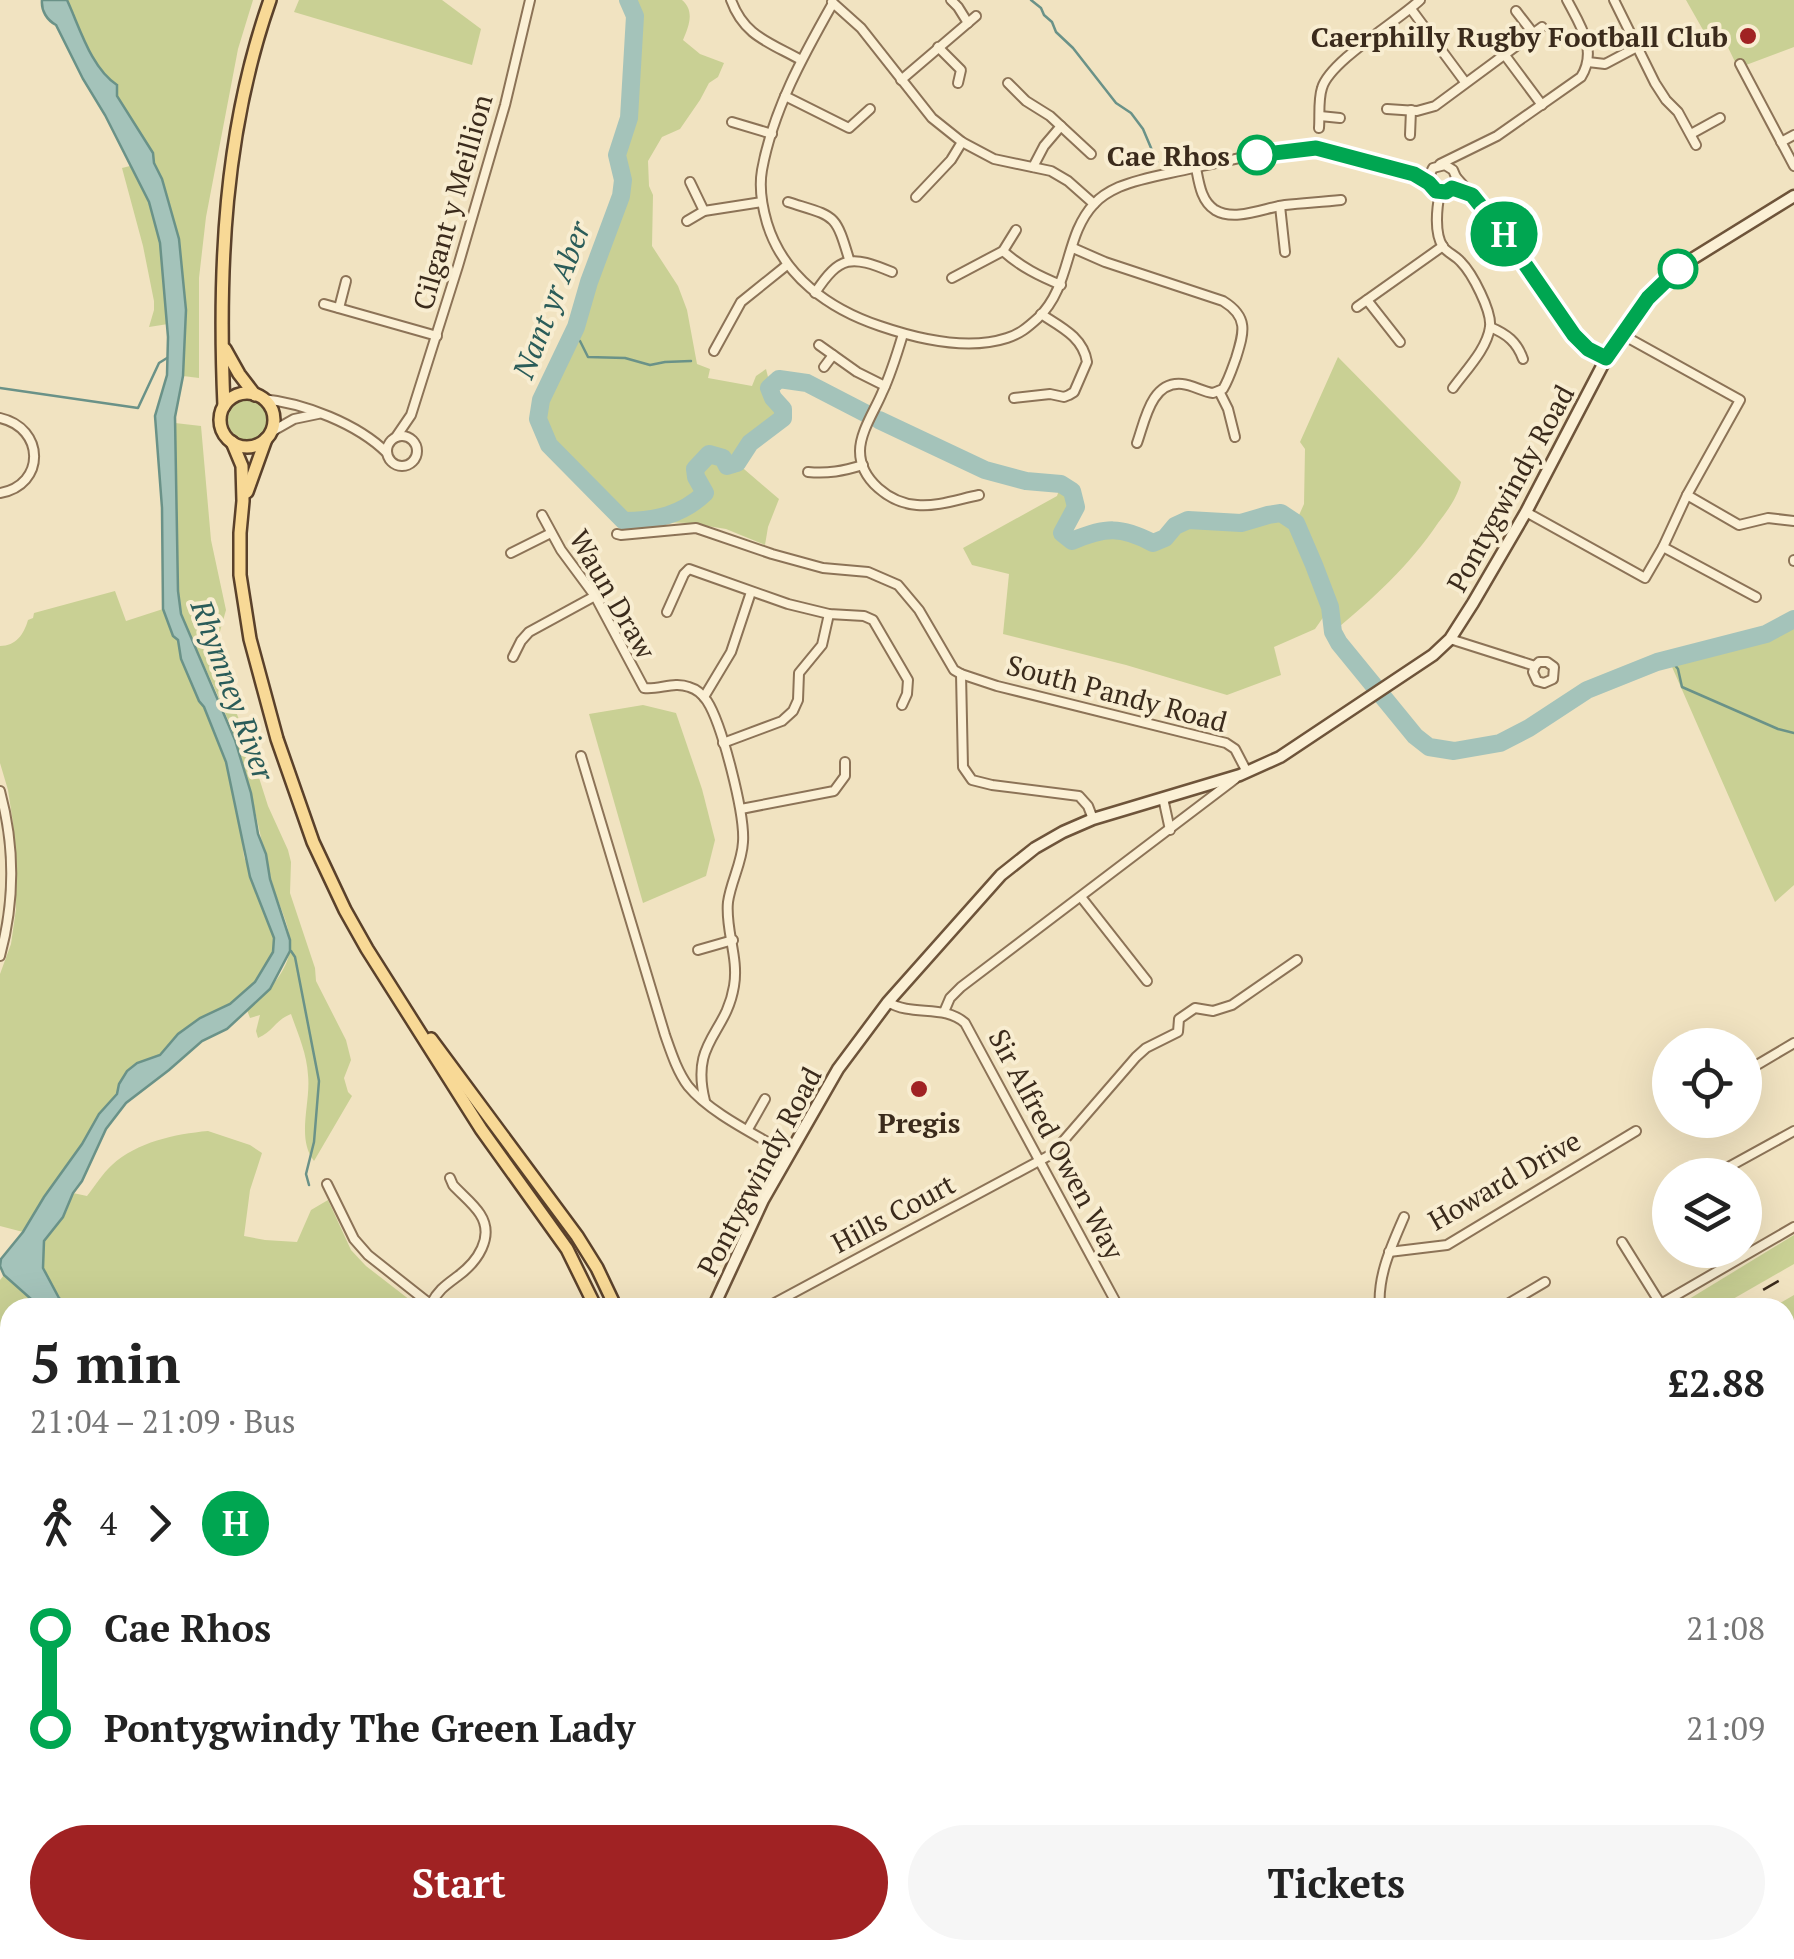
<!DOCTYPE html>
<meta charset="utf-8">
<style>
:root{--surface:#fff;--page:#f6f6f6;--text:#222;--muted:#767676;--accent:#a02223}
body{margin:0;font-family:"PT Serif",serif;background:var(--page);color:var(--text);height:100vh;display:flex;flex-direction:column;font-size:38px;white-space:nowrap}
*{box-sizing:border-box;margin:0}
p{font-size:32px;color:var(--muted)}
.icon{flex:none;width:55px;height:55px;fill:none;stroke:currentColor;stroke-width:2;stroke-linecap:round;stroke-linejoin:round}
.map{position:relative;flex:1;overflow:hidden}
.panel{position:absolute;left:0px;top:1298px;width:1795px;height:662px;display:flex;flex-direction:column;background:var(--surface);border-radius:30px 30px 0 0;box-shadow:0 10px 40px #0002}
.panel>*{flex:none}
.badge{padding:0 20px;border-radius:32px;font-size:35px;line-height:65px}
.tools{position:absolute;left:1652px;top:1028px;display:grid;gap:20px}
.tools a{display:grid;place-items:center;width:110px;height:110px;border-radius:50%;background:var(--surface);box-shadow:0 10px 40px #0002;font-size:50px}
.map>.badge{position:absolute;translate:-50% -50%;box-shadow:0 0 0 5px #fff}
.legs{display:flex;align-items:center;gap:15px;height:110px;padding:0 30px;font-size:32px}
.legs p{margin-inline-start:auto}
.head{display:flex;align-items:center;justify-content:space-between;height:170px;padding:0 30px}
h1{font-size:55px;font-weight:800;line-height:75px}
.primary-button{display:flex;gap:20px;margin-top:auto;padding:20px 30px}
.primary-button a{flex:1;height:115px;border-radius:60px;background:var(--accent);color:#fff;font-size:40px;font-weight:800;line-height:115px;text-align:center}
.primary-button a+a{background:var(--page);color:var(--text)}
ul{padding:0 30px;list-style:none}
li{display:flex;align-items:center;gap:35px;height:100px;font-size:38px}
li i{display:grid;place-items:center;width:15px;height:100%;margin:0 12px;background:currentColor}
li i::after{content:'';width:25px;height:25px;margin:-12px;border:8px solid;border-radius:50%;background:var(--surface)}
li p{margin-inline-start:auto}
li:first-child i{background:linear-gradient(#0000 50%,currentColor 0)}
li:last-child i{background:linear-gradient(currentColor 50%,#0000 0)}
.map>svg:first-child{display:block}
.green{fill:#c9d094}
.water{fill:#a4c3ba;stroke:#6a9288;stroke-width:2.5}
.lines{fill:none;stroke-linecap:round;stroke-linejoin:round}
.stream{stroke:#6a9288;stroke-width:2.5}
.river{stroke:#a4c3ba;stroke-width:18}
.minor-casing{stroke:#8c7357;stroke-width:12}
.secondary-casing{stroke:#6e543a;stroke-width:15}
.primary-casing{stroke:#5a412b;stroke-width:16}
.minor{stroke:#fbf0d5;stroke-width:8}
.secondary{stroke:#fbf0d5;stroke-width:10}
.primary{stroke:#f8d996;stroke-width:11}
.rail{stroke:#3b2b1c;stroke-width:2.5;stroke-dasharray:18 18;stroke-linecap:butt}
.line-1-casing{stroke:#fff;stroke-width:22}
.line-1{stroke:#00a651;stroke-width:15}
.poi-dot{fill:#a02223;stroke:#f8edd1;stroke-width:4}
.stop-1-dot{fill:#fff;stroke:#00a651;stroke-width:5}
.labels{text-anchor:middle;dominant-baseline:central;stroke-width:8;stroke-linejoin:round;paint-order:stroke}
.poi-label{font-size:28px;font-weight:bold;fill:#3b2b1c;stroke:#f8edd1;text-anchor:end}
.stop-label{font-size:28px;font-weight:bold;fill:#3b2b1c;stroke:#f8edd1;text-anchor:end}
.street-label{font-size:28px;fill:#3b2b1c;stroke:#f8edd1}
.water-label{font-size:30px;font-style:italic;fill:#2a5c59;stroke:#f8edd1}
</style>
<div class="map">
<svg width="1794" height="1959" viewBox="0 0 1794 1959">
<rect width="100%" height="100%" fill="#f1e3c1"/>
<g class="green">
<path d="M67 0H253L238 49 206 217 199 278V378L183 376 186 310 179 239 162 179 154 163 153 153 117 96V85C91 68 80 28 67 0Z"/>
<polygon points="299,0 442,0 481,29 472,65 294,12"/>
<path d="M628 0H682C695 11 689 26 683 40L700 54 724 63 718 77 709 83 700 100 680 129 662 137 648 161 649 186 653 195 652 246 678 286 687 310 697 364 710 369 708 378 752 386 756 376 766 369 773 397 783 409V418L750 443 737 463 779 499 768 527 765 545 726 529 689 523 624 521 549 445 538 419 541 400 575 327 589 282 621 196 623 180 617 155 629 118 635 16Z"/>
<polygon points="1686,0 1794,0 1794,47 1738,68 1723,37 1711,44"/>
<polygon points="130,166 149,202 160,243 168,324 149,327 154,310 154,301 143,246 122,168"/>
<path d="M1338 357 1461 482C1457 498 1448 510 1438 523 1409 566 1373 599 1333 632L1329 609 1315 629 1274 647 1281 675 1227 695 1126 665 1003 634 1009 574 972 565 963 548 1057 496 1061 484 1072 491 1076 507 1063 533 1072 540C1106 527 1120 527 1153 543L1165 538 1175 526 1188 520 1241 523 1268 515 1281 513 1296 522 1304 504 1305 449 1300 442Z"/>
<circle cx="248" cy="420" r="20"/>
<path d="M175 423 201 426 211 540 226 610 217 642V663L247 740 268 806 288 850 291 862 290 893 315 968 316 981 346 1040 351 1060 344 1078 348 1092 352 1096 314 1161C296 1138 311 1103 308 1075 307 1054 298 1034 291 1014 275 1020 274 1031 258 1038L256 1031 260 1015 250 1018 247 1010C265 994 287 974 290 949 292 927 277 903 272 882 259 836 252 787 236 741 221 698 199 656 181 614L178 591Z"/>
<path d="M115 591 126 621 163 609 173 636 178 640 181 659 199 701 204 706 226 762 239 818 244 857 270 923 274 938 273 952 255 982 230 1004 200 1018 178 1034 160 1055 137 1063 119 1084 117 1094 99 1114 82 1144 44 1197 23 1232 0 1226V974L11 944 16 909 13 823 8 790 0 763V646C16 646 24 634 28 620L33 618 34 613Z"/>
<polygon points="1794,619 1794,885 1775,902 1669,660 1766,634"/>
<polygon points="643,705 676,713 702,789 715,840 706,876 643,903 589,714"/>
<path d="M208 1131 250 1145 262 1153 250 1190 244 1236 265 1240 297 1242 311 1210 328 1200 351 1250 366 1266 419 1307H69C53 1292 35 1266 43 1242 47 1232 58 1225 64 1216 68 1210 70 1201 73 1193L87 1196C95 1186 102 1174 112 1165 137 1142 175 1134 208 1131Z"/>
<polygon points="1794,1235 1794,1264 1719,1307 1676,1307"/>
<polygon points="4,1275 40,1307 10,1308 10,1851 0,1859 0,1280"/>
<polygon points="1794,1295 1794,1416 1785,1422 1785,1308 1773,1307"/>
<polygon points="10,1877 10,1950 199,1950 187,1959 0,1959 0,1883"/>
<polygon points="455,1950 610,1950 644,1953 645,1950 793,1952 793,1959 446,1959"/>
</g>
<path class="water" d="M42 0H67C80 28 91 68 117 85V96L153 153 154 163 162 179 179 239 186 310 183 376 175 417 178 591 181 614 235 740 251 793 258 834 266 854 270 879 290 940V951L270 989 227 1029 202 1041 169 1070 126 1103 106 1129 82 1181 73 1193 63 1217 44 1241 43 1268 59 1298 69 1308 40 1307 4 1275 0 1266 1 1259 23 1232 44 1197 82 1144 99 1114 117 1094 119 1084 127 1071 137 1063 160 1055 178 1034 200 1018 230 1004 255 982 273 952 274 938 250 877 226 762 204 707 199 701 181 659 178 640 173 636 163 609 162 508 155 416 167 375 168 337 160 243 149 202 105 115 83 79 56 25C47 20 41 11 42 0Z"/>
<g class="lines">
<g class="stream">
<polyline points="1031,0 1041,8 1044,15 1052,22 1056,32 1073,48 1116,103 1131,113 1143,129 1157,162"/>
<polyline points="572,336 580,341 588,357 625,358 650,365 665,362 691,361"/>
<polyline points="0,388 138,408 159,363 167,358"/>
<polyline points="1670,659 1678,669 1682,687 1778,729 1794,733"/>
<polyline points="291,951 295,957 319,1081 314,1142 306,1174 309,1185"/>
</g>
<g class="river">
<path d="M628 0 635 16 629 118 617 155 623 180 621 196 589 282 576 327 541 400 538 419 549 445 624 521C655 521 682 515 705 493L696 477 695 469 709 454 723 458 727 466 737 463 750 443 783 418V409L773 398 769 388 779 379 807 383 865 413"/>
<path d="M879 420 985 470 1026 481 1061 484 1072 491 1076 507 1062 533 1072 541C1105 527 1121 526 1153 543L1165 538 1175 526 1188 520 1241 523 1268 515 1281 513 1296 523 1314 565 1330 607 1333 632 1339 643 1415 736 1429 747 1454 751 1500 743 1529 728 1587 690 1657 662 1766 634 1794 619"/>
</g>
<defs>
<g id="minor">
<path d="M731 0C744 36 769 42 801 60"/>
<polyline points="951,0 958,7 968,23"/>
<polyline points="1614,0 1655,83 1666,100 1678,112 1696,145"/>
<polyline points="832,2 861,28 932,118 962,142 994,159 1051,171 1068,181 1094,204"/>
<path d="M833 3C803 56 773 110 762 170 759 187 762 206 767 223 783 276 829 309 880 326 918 339 967 351 1007 338 1020 334 1028 327 1038 318 1072 285 1064 236 1094 204 1101 196 1110 191 1119 187 1143 177 1169 174 1193 168 1232 160 1273 149 1313 148 1334 148 1410 172 1429 183"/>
<polyline points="1411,9 1465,82"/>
<polyline points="1516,11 1533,33"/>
<polyline points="938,47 961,70 958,83"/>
<polyline points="1504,54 1542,105"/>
<polyline points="1588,62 1605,64 1637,47"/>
<polyline points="1740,64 1794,166"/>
<polyline points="901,80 976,16"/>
<polyline points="1008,83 1026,101 1050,116 1091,154"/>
<polyline points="785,96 849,128 870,109"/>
<polyline points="1387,109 1417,111 1435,106 1542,27"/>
<polyline points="1320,116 1340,118"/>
<polyline points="732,122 772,134"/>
<path d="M1319 128C1320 116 1318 100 1322 88 1330 61 1398 21 1420 0"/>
<polyline points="1691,134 1720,118"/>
<polyline points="1410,135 1411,110"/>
<polyline points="1781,142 1794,135"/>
<path d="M1440 164 1497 136 1581 77C1598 50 1580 25 1567 0"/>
<polyline points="1033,167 1044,146 1061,126"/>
<path d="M1196 168C1199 183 1201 201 1215 210 1235 222 1264 208 1285 205 1304 203 1322 202 1341 200"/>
<path d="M1456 177C1481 204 1504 234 1525 264 1549 298 1569 338 1607 358"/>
<polyline points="690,182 704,211"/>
<polyline points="1452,188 1456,177 1453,170 1445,165 1433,168 1428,178 1433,189 1440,192 1452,188 1468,194"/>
<path d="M1440 192C1437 207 1434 233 1443 247 1448 253 1456 256 1461 262 1472 273 1492 311 1490 327 1487 349 1466 370 1453 388"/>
<polyline points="916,197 951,160 962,142"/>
<path d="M788 202C835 217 835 212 849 259"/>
<polyline points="1280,206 1285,252"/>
<polyline points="687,221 704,211 762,202"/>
<path d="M1073 248 1105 262 1223 301C1249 317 1244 332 1236 358 1232 369 1229 379 1223 389L1213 393C1203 392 1193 385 1182 384 1151 381 1145 421 1137 443"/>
<path d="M1003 251C1021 267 1039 276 1061 285"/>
<polyline points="952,278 1003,251 1016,230"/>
<path d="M815 293C840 255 851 255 892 272"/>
<polyline points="1367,300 1400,342"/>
<polyline points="324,304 437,336"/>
<polyline points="1357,307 1443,246"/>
<polyline points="339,308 346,281"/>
<path d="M1490 327C1507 334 1517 342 1523 359"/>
<path d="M903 334C897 354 891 374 882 393 875 410 860 432 860 451 860 480 890 503 917 505 937 507 959 499 979 495"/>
<polyline points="819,345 857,372 885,386"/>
<polyline points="714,351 741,302 787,265"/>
<polyline points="824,367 833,355"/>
<polyline points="1219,391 1228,409 1235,437"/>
<path d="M1014 398 1050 394 1064 397 1069 395 1074 392 1087 362C1083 337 1061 327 1041 314"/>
<path d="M263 399C304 403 358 424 387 453"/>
<path d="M0 418C45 428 46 485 0 493"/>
<polyline points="271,432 294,419 318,414"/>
<circle cx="402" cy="451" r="15"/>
<polyline points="396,437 411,415 458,266 505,105 530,0"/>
<path d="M808 472C828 474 843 471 863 465"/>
<polyline points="1687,495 1739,525 1768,518 1794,521"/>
<polyline points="1526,512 1645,578 1663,547 1687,495 1740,400 1621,334"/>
<path d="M542 515 561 550 595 596 644 688C659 690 674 681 689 687 696 689 703 695 707 701 722 724 745 814 743 842 742 863 731 881 728 902 725 930 739 957 734 986 726 1035 690 1041 705 1101"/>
<polyline points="617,534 621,535 696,528 772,554 823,568 868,572 898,585 919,610 954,670 961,674 963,767 972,780 992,785 1079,796 1088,806 1093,819"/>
<polyline points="1663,547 1756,597"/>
<polyline points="511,553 551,533"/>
<polyline points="1794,561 1794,560"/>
<polyline points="667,612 684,574 689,569 788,604 829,614 864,616 873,620 908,680 907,694 902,705"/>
<polyline points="1450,639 1535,666 1539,662 1547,662 1554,667 1553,679 1544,683 1537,681 1533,672 1535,666"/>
<polyline points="513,657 521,641 529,632 595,596"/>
<polyline points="961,674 997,686 1226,743 1235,749 1247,772"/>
<polyline points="704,697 731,652 751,592"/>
<polyline points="723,743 782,721 793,711 798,700 799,673 822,645 829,614"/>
<path d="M581 756 665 1035C671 1052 677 1071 688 1086 711 1114 757 1135 788 1154"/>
<path d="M0 791C15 846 15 901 0 956"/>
<polyline points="1163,798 1170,830"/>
<polyline points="741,809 834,791 845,776 845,762"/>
<polyline points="1081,897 1147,981"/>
<polyline points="698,950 733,940"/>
<path d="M888 1002C912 1017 944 1004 965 1023L1119 1308"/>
<polyline points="944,1012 950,998 961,987 1235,779"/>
<polyline points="1745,1072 1794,1043"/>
<polyline points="748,1129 765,1099"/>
<polyline points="1714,1175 1794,1131"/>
<polyline points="327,1184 354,1239 368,1255 435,1308"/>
<polyline points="1622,1242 1660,1303"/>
<polyline points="1389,1252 1447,1245 1636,1131"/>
<path d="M431 1304C438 1290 446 1285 458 1276 477 1262 495 1237 480 1214 473 1203 461 1194 453 1185L450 1178"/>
<polyline points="769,1306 1052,1154 1136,1057 1146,1048 1178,1032 1179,1019 1195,1008 1213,1011 1232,1005 1297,960"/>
<path d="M1380 1308C1377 1276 1392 1245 1404 1217"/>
<polyline points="1501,1308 1545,1282"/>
<polyline points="1654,1308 1794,1227"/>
<polyline points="1785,1664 1794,1659"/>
<polyline points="1785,1724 1794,1739"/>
<polyline points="1785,1801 1794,1795"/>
<polyline points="1155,1950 1213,1959"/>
<polyline points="1449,1950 1457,1959"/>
<polyline points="1641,1950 1649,1953 1657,1950"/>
<polyline points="1693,1950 1700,1959"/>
<polyline points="896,1959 903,1950"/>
<polyline points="1430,1959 1441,1950"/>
<polyline points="1518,1959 1527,1950"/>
</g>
<polyline id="secondary" points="713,1308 763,1200 838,1069 888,1002 1001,875 1035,848 1063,832 1093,819 1240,775 1280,757 1433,655 1450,639 1473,603 1526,512 1611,349 1648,298 1684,264 1794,196"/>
<g id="primary">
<polyline points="225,349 239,374 255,395"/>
<circle cx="247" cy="420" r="27"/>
<path d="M224 406C218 269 224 131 270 0"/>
<polyline points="232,442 242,466 243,501 240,533 240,575 250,639 277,739 313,842 345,910 367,949 481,1129 567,1249 596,1308"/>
<polyline points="247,492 266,439"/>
<polyline points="431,1039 577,1236 597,1268 616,1308"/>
<polyline points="1785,1538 1794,1539"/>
<polyline points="317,1959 323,1950"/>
<polyline points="337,1959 342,1950"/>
</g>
</defs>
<use href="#minor" class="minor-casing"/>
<use href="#secondary" class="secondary-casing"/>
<use href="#primary" class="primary-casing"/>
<use href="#minor" class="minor"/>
<use href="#secondary" class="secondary"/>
<use href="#primary" class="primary"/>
<g class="rail">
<polyline points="1732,1308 1794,1272"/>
<polyline points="440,1959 449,1950"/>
</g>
</g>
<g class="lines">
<defs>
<polyline id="line-1" points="1257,155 1316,148 1414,174 1429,183 1436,191 1446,192 1452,188 1472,195 1509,241 1574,335 1588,349 1606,358 1648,298 1678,269"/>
</defs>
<use href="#line-1" class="line-1-casing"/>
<use href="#line-1" class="line-1"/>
</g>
<g class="poi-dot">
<circle cx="1748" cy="36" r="10"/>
<circle cx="919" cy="1089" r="10"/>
</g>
<g class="stop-1-dot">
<circle cx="1257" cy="155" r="18"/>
<circle cx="1678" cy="269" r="18"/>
</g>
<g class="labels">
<g class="poi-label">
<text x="1728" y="36">Caerphilly Rugby Football Club</text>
<text x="919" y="1122" text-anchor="middle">Pregis</text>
</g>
<g class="stop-label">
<text x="1230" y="155">Cae Rhos</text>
</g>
<g class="street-label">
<text transform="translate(452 202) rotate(-74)">Cilgant y Meillion</text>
<text transform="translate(1510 488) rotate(-61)">Pontygwindy Road</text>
<text transform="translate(613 594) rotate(60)">Waun Draw</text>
<text transform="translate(1117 693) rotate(15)">South Pandy Road</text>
<text transform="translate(1057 1144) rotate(62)">Sir Alfred Owen Way</text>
<text transform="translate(759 1171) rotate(-62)">Pontygwindy Road</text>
<text transform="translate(1504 1180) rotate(-30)">Howard Drive</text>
<text transform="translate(893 1213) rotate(-28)">Hills Court</text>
</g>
<g class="water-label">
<text transform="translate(551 300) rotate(-69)">Nant yr Aber</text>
<text transform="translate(233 690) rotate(70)">Rhymney River</text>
</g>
</g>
</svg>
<div class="tools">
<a><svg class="icon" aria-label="locate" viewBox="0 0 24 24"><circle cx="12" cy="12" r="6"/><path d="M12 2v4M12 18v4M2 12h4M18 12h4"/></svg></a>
<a><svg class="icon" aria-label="layers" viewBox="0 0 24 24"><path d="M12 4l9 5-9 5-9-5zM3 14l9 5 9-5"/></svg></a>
</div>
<b class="badge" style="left:1504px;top:234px;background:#00a651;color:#fff">H</b>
<section class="panel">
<div class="head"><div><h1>5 min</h1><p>21:04 – 21:09 · Bus</p></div><b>£2.88</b></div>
<div class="legs"><svg class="icon" aria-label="walk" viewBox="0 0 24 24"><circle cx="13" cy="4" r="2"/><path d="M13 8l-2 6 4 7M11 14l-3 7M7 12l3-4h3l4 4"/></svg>4<svg class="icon" aria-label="forward" viewBox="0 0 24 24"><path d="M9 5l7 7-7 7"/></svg><b class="badge" style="background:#00a651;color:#fff">H</b></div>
<ul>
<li><i style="color:#00a651"></i><b>Cae Rhos</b><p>21:08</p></li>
<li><i style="color:#00a651"></i><b>Pontygwindy The Green Lady</b><p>21:09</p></li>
</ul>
<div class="primary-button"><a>Start</a><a>Tickets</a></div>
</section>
</div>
